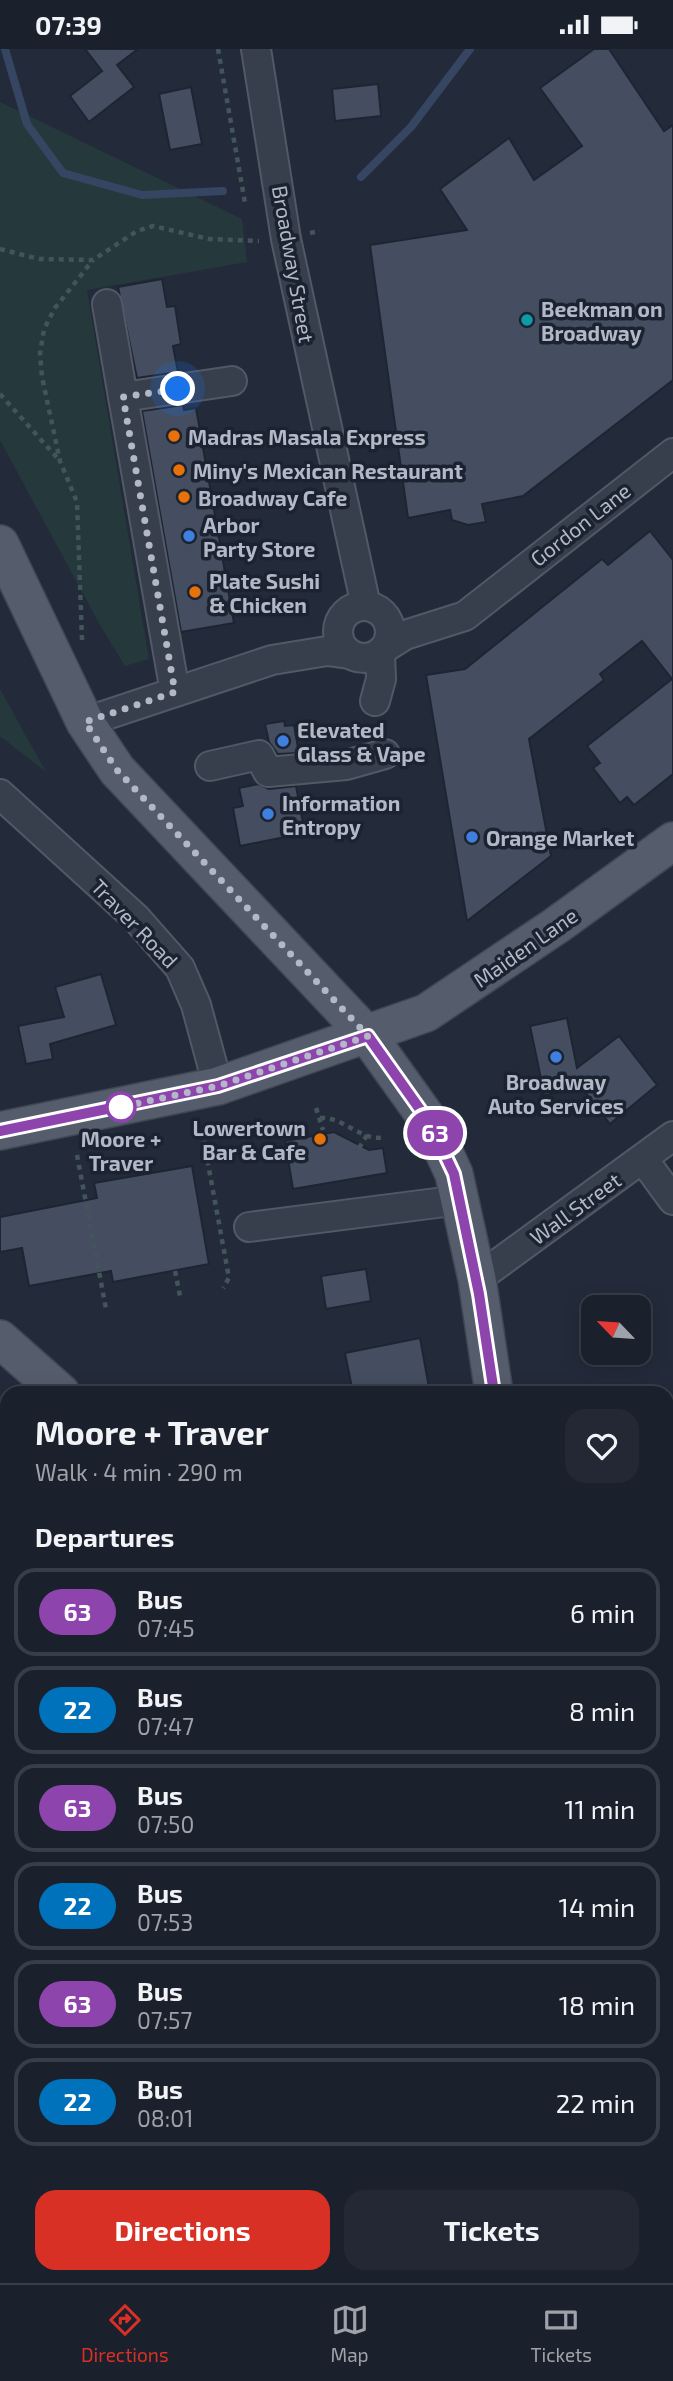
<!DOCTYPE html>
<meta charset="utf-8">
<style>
:root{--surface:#1a202c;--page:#232834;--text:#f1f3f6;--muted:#9fa3a9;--line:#383e48;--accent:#d93025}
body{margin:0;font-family:"Exo 2",sans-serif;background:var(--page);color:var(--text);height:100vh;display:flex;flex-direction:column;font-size:26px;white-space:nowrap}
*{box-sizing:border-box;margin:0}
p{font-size:23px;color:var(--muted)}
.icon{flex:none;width:38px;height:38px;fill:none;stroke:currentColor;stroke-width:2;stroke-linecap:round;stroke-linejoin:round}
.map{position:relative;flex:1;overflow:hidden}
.drawer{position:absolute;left:0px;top:1337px;width:674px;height:898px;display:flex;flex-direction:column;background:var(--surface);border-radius:21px 21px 0 0;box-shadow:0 4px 18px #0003,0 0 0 2px var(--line)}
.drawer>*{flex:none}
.badge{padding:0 14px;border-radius:23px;font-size:24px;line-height:46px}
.needle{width:46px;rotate:295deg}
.controls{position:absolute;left:581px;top:1246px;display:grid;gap:14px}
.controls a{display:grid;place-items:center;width:70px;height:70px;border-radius:14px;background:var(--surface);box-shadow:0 4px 18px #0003,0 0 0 2px var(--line);font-size:35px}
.you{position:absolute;width:35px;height:35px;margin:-18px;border:5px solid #fff;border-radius:50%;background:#1a73e8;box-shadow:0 0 0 10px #1a73e833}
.map>.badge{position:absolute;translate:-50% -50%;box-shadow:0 0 0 4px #fff}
h2{padding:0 35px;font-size:26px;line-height:63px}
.round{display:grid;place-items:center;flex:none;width:74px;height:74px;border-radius:21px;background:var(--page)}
.head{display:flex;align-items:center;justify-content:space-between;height:119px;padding:0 35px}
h1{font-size:33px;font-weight:700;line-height:52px}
.action{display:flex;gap:14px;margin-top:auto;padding:14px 35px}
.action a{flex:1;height:80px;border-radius:21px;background:var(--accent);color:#fff;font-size:28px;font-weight:700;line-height:80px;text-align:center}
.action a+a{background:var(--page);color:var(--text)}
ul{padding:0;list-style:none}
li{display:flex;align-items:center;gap:21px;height:88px;margin:0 14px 10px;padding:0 21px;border:4px solid var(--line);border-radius:21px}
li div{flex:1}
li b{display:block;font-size:26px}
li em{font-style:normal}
li .badge{min-width:77px;font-weight:700;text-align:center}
.status{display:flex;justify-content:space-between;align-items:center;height:49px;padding:0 35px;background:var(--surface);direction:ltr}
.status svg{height:19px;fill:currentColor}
.tabs{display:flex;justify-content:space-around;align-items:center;height:98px;border-top:2px solid var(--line);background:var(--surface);font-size:19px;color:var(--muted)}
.tabs a{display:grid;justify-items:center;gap:4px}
.tabs .active{color:var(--accent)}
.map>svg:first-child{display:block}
.green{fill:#25383c}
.water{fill:#364662}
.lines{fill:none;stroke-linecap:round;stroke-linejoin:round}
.stream{stroke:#364662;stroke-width:8}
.building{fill:#444e60;stroke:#1e2532;stroke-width:2}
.minor-casing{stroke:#525866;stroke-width:32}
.major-casing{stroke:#404754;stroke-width:40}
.path{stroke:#43555a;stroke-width:4.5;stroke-dasharray:5 5;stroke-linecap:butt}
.minor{stroke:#373e4c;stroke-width:28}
.major{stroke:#555c6c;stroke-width:37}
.line-casing{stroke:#fff;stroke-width:16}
.line{stroke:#8e44ad;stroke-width:10}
.walk{stroke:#b2b8c7;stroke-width:7;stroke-dasharray:0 12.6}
.culture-dot{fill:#0f9aa8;stroke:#1c2330;stroke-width:2.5}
.food-dot{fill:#e8710a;stroke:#1c2330;stroke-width:2.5}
.shop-dot{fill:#3f7fe0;stroke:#1c2330;stroke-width:2.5}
.stop-dot{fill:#fff;stroke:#8e44ad;stroke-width:3.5}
.labels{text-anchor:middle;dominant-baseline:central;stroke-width:7;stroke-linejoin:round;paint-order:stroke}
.street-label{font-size:21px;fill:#b2b8c7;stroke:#1c2330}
.poi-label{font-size:21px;font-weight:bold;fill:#b2b8c7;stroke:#1c2330;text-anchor:start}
.stop-label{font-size:21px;font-weight:bold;fill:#b2b8c7;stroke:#1c2330}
</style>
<div class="status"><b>07:39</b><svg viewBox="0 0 49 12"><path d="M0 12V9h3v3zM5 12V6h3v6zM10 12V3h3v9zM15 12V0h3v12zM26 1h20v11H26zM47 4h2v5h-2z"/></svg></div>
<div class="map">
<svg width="673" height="2234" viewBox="0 0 673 2234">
<rect width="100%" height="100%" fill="#232b3b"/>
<g class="green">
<polygon points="0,53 242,170 247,213 87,241 149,610 125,617 100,576 0,391"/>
<polygon points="0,640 46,723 0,687"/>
<polygon points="667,1655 673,1656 673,1764 667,1763"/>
<polygon points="7,1661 7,1934 0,1938 0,1663"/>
<polygon points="673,1869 673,2057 667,2023 667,1870"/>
<polygon points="7,2087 7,2228 77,2228 76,2234 0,2234 0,2091"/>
</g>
<g class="water">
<polygon points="7,1730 7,1843 0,1847 0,1734"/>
<polygon points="667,1763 673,1764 673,1869 667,1870"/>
<polygon points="7,1934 7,2067 0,2073 0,1938"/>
</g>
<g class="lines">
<g class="stream">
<polyline points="5,0 27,75 63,124 142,146 223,142"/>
<polyline points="361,128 411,78 470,0"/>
</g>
</g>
<g class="building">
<polygon points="85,0 138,0 117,16 134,38 89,73 70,47 102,22"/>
<polygon points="594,0 609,0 664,82 673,76 673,331 523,447 482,455 486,473 468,476 452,471 450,461 408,469 370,196 467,181 440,140 509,89 534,131 582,97 540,39"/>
<polygon points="378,35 381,67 335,72 332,40"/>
<polygon points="191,38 202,95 170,101 159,45"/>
<polygon points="162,230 167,258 175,257 181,295 173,297 178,323 137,329 118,238"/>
<polygon points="183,356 184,361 196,359 234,574 181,583 142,362"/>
<polygon points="650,482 673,511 673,725 634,756 627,748 620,754 593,719 600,714 587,697 672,630 642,592 600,625 604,631 529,690 551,807 467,872 426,626 465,620 602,510 608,516"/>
<polygon points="284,672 285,677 294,676 299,704 278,705 269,693 265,675"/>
<polygon points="258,735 269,740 296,737 305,784 240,797 233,759 243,757 239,739"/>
<polygon points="101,925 116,976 50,995 53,1010 26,1015 18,977 64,968 55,938"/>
<polygon points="567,969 577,1019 619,987 657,1036 610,1075 582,1039 540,1047 544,1044 530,977"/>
<polygon points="334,1083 369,1101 383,1099 387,1124 293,1140 285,1092"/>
<polygon points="192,1117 209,1215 113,1233 111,1222 29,1237 22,1199 0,1203 0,1168 97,1149 94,1134"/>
<polygon points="366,1220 371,1252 326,1260 321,1227"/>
<polygon points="420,1289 430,1344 353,1344 345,1304"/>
</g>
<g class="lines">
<defs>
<g id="minor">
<polyline points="256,0 286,190 366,557"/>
<polyline points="107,255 123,348"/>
<circle cx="364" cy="583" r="26"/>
<polyline points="386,598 405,586 465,567 673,404"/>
<polyline points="175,643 123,348 232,332"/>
<polyline points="375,652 381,630 380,604"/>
<polyline points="85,673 272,611 327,602 349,605"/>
<polyline points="210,717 259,706 268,723 346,716 385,705"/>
<polyline points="0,745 136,869 180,919 196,956 218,1037"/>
<polyline points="643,1110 673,1151"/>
<polyline points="249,1178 460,1151"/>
<polyline points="477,1230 673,1087"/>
<polyline points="667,1384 673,1380"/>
<polyline points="0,1629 7,1626"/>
<polyline points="501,2228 502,2234"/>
</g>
<g id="major">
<polyline points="0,495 85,673 117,721 368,987 431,1075 454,1125 477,1230 494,1344"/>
<polyline points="0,1082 218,1037 426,964 557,876 673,792"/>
<polyline points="0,1290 61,1344"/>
<polyline points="654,2228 655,2234"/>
</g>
</defs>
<use href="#minor" class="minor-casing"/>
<use href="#major" class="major-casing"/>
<g class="path">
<polyline points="218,0 245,154"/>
<polyline points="310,184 320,182"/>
<polyline points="0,200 39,210 93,211 137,182 153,177 209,190 259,192"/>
<polyline points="0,345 60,412"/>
<polyline points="82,591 77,453 60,412 42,328 40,305 44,280 55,259 93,211"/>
<polyline points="316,1059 323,1081"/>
<path d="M320 1069C344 1067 362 1094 385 1088"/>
<polyline points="202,1082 229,1229 223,1239"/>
<polyline points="359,1099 367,1086"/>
<polyline points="77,1106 106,1260"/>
<polyline points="175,1222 180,1247"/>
<polyline points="667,1741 673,1742"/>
<polyline points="0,1892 7,1889"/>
<polyline points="667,1896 673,1897"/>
<polyline points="0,2133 7,2128"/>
<polyline points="0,2159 7,2162"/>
<polyline points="43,2234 43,2228"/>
</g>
<use href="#minor" class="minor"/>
<use href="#major" class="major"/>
</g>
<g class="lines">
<defs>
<polyline id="line" points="0,1082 218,1037 368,987 431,1076 454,1125 479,1245 494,1344"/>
</defs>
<use href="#line" class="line-casing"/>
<use href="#line" class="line"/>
<polyline class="walk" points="121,1058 111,1060 218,1037 368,987 117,721 85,673 175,643 123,348 178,340"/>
</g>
<circle class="culture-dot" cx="527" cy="271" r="7"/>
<g class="food-dot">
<circle cx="174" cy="387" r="7"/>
<circle cx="179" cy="421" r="7"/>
<circle cx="184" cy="448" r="7"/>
<circle cx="195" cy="543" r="7"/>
<circle cx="320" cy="1090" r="7"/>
</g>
<g class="shop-dot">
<circle cx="189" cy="487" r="7"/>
<circle cx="283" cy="692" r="7"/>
<circle cx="268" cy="765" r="7"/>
<circle cx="472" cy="788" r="7"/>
<circle cx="556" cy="1008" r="7"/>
</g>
<circle class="stop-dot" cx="121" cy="1058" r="14"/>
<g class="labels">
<g class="street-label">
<text transform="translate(294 215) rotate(80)">Broadway Street</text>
<text transform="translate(580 475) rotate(-38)">Gordon Lane</text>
<text transform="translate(135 874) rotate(46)">Traver Road</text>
<text transform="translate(525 898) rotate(-35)">Maiden Lane</text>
<text transform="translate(575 1159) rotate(-36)">Wall Street</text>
</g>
<g class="poi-label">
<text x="541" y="259">Beekman on<tspan x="541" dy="24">Broadway</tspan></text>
<text x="188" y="387">Madras Masala Express</text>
<text x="193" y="421">Miny's Mexican Restaurant</text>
<text x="198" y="448">Broadway Cafe</text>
<text x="203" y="475">Arbor<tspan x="203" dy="24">Party Store</tspan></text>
<text x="209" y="531">Plate Sushi<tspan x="209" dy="24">&amp; Chicken</tspan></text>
<text x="297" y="680">Elevated<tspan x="297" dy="24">Glass &amp; Vape</tspan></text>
<text x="282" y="753">Information<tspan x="282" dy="24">Entropy</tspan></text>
<text x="486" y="788">Orange Market</text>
<text x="556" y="1032" text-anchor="middle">Broadway<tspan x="556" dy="24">Auto Services</tspan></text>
<text x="306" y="1078" text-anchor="end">Lowertown<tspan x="306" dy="24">Bar &amp; Cafe</tspan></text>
</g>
<g class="stop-label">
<text x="121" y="1089">Moore +<tspan x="121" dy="24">Traver</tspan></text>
</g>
</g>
</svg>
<div class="controls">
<a><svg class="needle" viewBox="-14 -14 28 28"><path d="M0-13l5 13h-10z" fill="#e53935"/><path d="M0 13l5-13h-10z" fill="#9fa3a9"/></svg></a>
</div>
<div class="you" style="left:178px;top:340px"></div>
<b class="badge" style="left:435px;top:1084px;background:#8e44ad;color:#fff">63</b>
<section class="drawer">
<div class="head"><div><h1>Moore + Traver</h1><p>Walk · 4 min · 290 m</p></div><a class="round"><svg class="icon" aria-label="heart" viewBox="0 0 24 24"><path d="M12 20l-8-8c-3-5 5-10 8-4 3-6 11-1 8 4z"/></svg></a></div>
<h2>Departures</h2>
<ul>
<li><span class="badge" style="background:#8e44ad;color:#fff">63</span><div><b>Bus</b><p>07:45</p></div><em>6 min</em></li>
<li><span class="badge" style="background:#0072bc;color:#fff">22</span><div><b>Bus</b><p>07:47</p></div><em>8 min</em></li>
<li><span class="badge" style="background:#8e44ad;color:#fff">63</span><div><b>Bus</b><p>07:50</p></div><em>11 min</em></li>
<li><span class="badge" style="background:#0072bc;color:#fff">22</span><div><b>Bus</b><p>07:53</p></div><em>14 min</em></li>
<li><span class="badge" style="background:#8e44ad;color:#fff">63</span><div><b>Bus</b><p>07:57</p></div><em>18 min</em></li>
<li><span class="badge" style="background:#0072bc;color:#fff">22</span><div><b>Bus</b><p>08:01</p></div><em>22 min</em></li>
</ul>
<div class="action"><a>Directions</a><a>Tickets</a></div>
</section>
</div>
<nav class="tabs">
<a class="active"><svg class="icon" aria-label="directions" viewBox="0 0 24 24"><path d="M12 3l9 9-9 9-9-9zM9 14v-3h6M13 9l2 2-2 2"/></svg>Directions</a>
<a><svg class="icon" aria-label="map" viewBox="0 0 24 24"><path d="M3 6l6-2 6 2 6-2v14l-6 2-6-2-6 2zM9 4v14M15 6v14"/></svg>Map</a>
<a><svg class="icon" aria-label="tickets" viewBox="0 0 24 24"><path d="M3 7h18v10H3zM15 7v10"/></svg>Tickets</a>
</nav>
